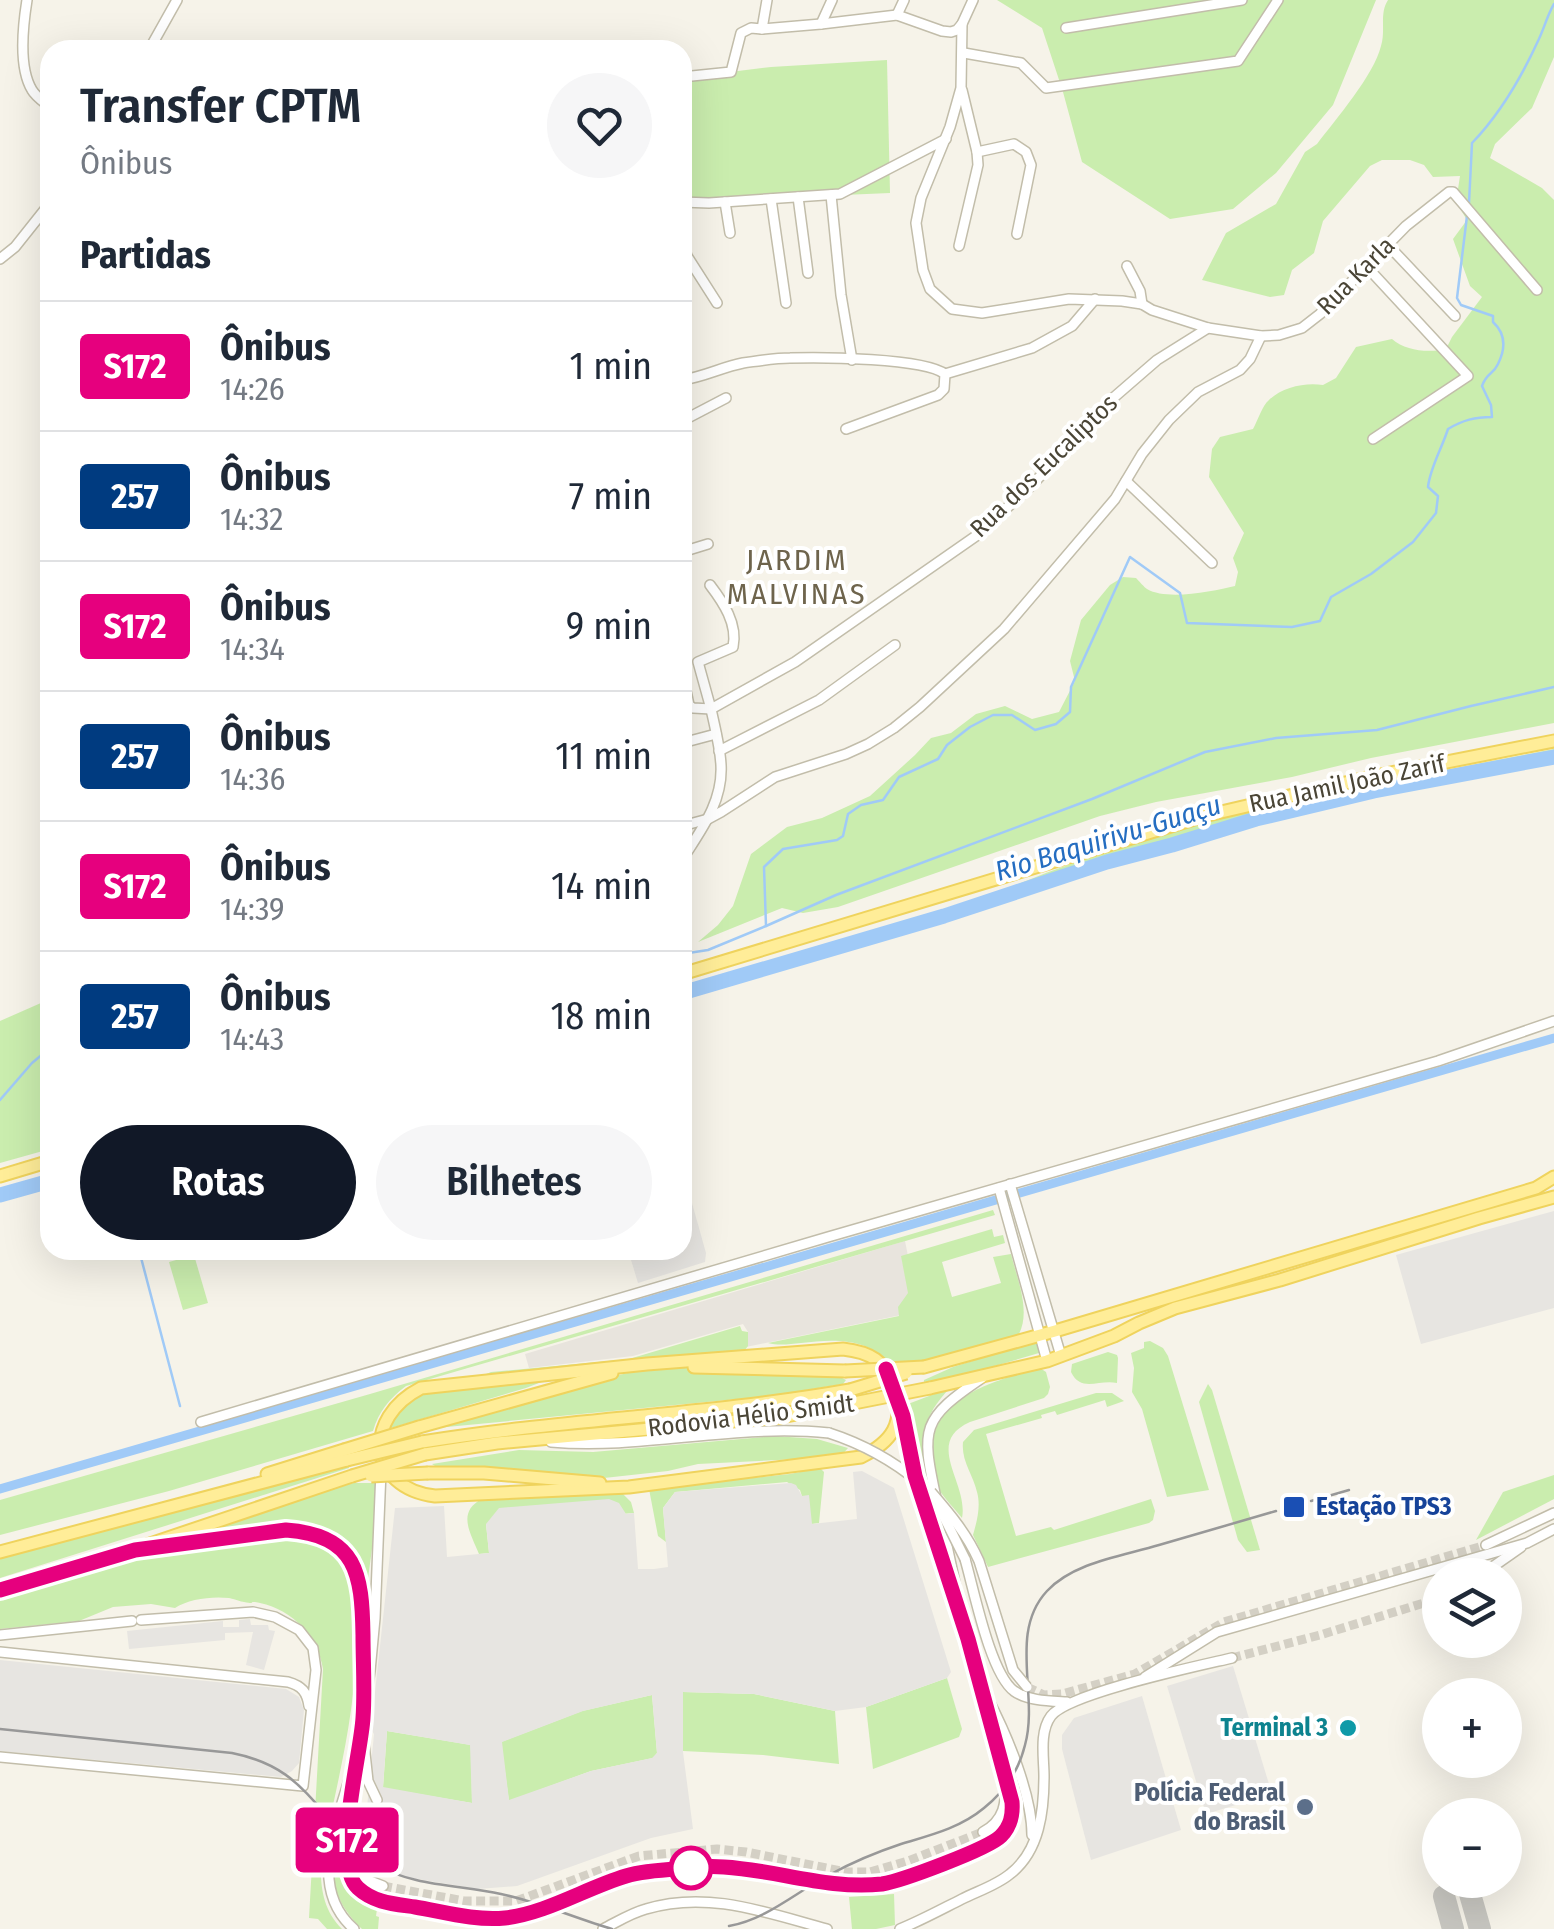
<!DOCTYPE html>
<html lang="pt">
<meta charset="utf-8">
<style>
:root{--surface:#fff;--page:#f6f6f7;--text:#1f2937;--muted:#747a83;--line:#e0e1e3;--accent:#111827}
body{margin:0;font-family:"Fira Sans Condensed",sans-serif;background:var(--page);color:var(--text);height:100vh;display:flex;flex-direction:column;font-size:38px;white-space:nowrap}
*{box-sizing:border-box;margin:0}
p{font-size:32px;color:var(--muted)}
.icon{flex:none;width:55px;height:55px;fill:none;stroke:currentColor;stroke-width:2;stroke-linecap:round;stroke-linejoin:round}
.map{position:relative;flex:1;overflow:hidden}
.details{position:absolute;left:40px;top:40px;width:652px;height:1220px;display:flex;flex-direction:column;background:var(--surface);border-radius:30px;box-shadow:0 10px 40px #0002}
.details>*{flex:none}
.badge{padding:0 20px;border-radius:8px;font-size:35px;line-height:65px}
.buttons{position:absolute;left:1422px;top:1558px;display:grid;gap:20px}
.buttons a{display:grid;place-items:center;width:100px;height:100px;border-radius:50%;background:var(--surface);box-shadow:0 10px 40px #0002;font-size:50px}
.map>.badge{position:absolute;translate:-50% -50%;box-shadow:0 0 0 5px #fff}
h2{padding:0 40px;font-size:38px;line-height:90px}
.round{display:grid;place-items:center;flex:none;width:105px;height:105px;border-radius:52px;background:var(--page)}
.head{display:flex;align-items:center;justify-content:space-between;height:170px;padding:0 40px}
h1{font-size:48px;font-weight:600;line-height:75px}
.action{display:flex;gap:20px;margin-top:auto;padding:20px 40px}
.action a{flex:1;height:115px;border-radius:60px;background:var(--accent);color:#fff;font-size:40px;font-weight:600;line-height:115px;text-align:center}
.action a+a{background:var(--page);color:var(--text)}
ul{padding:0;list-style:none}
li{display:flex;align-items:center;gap:30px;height:130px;padding:0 40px;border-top:2px solid var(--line)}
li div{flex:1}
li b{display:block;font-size:38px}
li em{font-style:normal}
li .badge{min-width:110px;font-weight:700;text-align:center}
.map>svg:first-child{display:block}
.industrial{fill:#e8e4dd}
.green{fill:#caedae}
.parking{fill:#e7e5e1;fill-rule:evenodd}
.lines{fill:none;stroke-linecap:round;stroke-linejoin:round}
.stream{stroke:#a0caf7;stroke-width:2.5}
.canal{stroke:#a0caf7;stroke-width:9}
.river{stroke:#a0caf7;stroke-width:15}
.taxiway{stroke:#c7c6c0;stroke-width:22}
.minor-tunnel{stroke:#d4d0c5;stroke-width:9;stroke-dasharray:9 4.5;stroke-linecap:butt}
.minor-casing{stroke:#c2bdaa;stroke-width:12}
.major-casing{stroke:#efd35d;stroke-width:15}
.minor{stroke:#fff;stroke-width:9}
.major{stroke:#ffed98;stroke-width:11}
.tram{stroke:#989898;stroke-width:2.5}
.minor-bridge-casing{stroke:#c2bdaa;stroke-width:12;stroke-linecap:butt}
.major-bridge-casing{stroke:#efd35d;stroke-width:15;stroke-linecap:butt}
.minor-bridge{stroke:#fff;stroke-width:9}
.major-bridge{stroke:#ffed98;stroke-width:11}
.line-casing{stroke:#fff;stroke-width:22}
.line{stroke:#e6007e;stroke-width:15}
.transit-dot{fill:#1a4fb4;stroke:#fff;stroke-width:4}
.culture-dot{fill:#0f9aa8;stroke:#fff;stroke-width:4}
.service-dot{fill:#5c6f8a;stroke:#fff;stroke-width:4}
.stop-dot{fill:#fff;stroke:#e6007e;stroke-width:5}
.labels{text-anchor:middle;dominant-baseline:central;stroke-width:8;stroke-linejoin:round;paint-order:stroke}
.street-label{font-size:25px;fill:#4a4536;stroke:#fff}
.transit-label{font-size:25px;font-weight:bold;fill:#164399;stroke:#fff;text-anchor:start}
.culture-label{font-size:25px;font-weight:bold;fill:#0d838f;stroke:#fff;text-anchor:end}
.service-label{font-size:25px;font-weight:bold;fill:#4e5e75;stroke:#fff;text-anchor:end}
.water-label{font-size:28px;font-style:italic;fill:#246dc1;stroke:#fff}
.quarter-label{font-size:30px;letter-spacing:2.5px;fill:#6e644c;stroke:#fff}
</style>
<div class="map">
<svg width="1554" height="1929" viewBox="0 0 1554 1929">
<rect width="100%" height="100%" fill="#f6f3e9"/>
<polygon class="industrial" points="905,1241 908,1256 902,1259 910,1292 901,1315 746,1347 748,1332 743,1324 633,1356 529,1368 525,1354"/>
<g class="green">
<polygon points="997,0 1376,0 1333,105 1276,173 1233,209 1170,219 1082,162 1063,92 1042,28"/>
<path d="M1388 0H1554V57L1532 108 1495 144 1490 158 1542 188 1554 200V723L1371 758 1292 777 1156 802 1100 816 838 907 803 913 782 908 698 942 718 925 733 906 751 854 787 827 822 818 870 796 915 755 931 738 951 733 976 714 1005 706 1032 719 1059 712 1075 681 1070 661 1081 620 1110 585 1123 577 1136 578C1138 580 1145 588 1147 589 1167 601 1214 591 1235 586L1238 572 1233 558 1244 533 1209 477 1212 449 1220 437 1253 429C1258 420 1262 406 1269 400 1282 387 1306 382 1323 385L1336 378 1356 347 1392 339C1406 351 1428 353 1446 349L1452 337 1482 297 1470 286 1453 239 1467 220 1456 202 1460 176 1433 177 1424 165 1410 160H1382L1370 166 1323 221 1314 253 1292 270 1284 295 1270 297 1202 280 1226 233 1276 204 1305 152 1317 144C1336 119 1374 75 1381 46 1386 30 1379 14 1388 0Z"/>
<polygon points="887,60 890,193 683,202 682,78 771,67"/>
<path d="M1554 749V754L1535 758 1380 786 1257 816 1109 856C1099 862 1089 862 1079 866 1053 877 1029 887 1002 895L999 892C1175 817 1367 786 1554 749Z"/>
<polygon points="50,999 50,1149 0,1163 0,1021"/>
<path d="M993 1210 995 1215 406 1386C389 1399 379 1411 373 1431L169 1491 0 1535V1500L370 1394Z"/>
<path d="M992 1229 994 1237 1003 1235 1005 1243 942 1262 952 1297 1001 1283 993 1257 1011 1254C1017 1279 1031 1310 1019 1334L923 1363 891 1366C869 1337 834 1339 801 1343 790 1344 779 1346 768 1343L899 1316 898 1307 908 1293 901 1256Z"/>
<polygon points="194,1255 208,1303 183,1310 169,1262"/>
<polygon points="740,1326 742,1331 748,1332 748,1346 744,1351 484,1375 491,1372 629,1359"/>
<polygon points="1150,1341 1163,1348 1168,1356 1209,1490 1167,1497 1142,1409 1132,1392 1134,1368 1131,1353 1144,1348 1144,1342"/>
<polygon points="1033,1342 1039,1344 1039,1353 957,1377 924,1382 924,1380 953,1367"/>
<path d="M1108 1352 1117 1355 1118 1358 1117 1383C1099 1379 1081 1393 1071 1372L1072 1364Z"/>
<polygon points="669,1367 842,1378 846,1380 843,1384 769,1396 436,1428 569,1388 635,1371"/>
<path d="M1040 1368 1046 1372 1050 1387 1048 1394 1044 1398 970 1422C923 1443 969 1483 962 1518 954 1508 944 1498 937 1487 932 1478 933 1465 933 1455 928 1397 995 1381 1040 1368Z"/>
<polygon points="544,1381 526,1388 391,1428 390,1421 418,1393"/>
<polygon points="1208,1384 1212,1390 1260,1550 1247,1552 1238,1540 1199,1402"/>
<path d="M950 1388C922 1417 921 1436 927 1475 911 1458 909 1426 908 1404Z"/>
<path d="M1096 1393H1112L1124 1401 1107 1407 1105 1400 1057 1415 1055 1411 1041 1415 1042 1418 986 1434 1016 1536 1051 1527 1054 1530 1151 1499 1155 1511 1153 1520 1149 1523 988 1567 973 1535C977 1521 981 1506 977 1492 973 1474 961 1461 963 1442L974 1430Z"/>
<polygon points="775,1436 817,1439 848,1448 840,1457 698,1464 668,1471 604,1478 438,1468 432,1464 519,1450 593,1452"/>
<polygon points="348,1464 349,1468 0,1578 0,1557"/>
<polygon points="820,1468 824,1472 819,1523 811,1524 800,1490 787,1482 675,1492 663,1508 666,1542 658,1536 649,1489 790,1474"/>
<polygon points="1554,1475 1554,1499 1476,1540 1503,1492"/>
<path d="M353 1483H377L378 1504 365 1601C356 1498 273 1525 201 1535L200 1531Z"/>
<path d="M621 1492 631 1502 634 1513 486 1524 489 1553 479 1554C471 1534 456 1512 482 1499Z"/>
<path d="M277 1536C301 1536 324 1537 341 1557 356 1577 355 1600 356 1624 359 1706 337 1782 321 1861 320 1887 323 1910 342 1929H327L318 1919 309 1918 323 1669C318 1637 293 1610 260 1603 245 1600 259 1605 244 1602 242 1602 231 1598 229 1598 212 1596 188 1599 175 1608L151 1604 113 1607 79 1621 0 1629V1599L108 1566 165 1553Z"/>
<polygon points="947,1678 962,1729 959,1737 873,1769 866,1707"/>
<polygon points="683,1692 754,1694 835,1711 839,1764 763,1755 683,1751"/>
<polygon points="652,1695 657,1753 653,1758 591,1771 509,1801 501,1742 582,1711"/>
<polygon points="387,1731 471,1745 472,1803 383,1788"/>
<path d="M339 1847C346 1873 340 1901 377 1909L376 1916 379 1917 378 1929H362C340 1908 323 1877 339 1847Z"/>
<polygon points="894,1894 895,1925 876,1929 852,1929 849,1897"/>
</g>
<g class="parking">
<polygon points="683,1171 706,1253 705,1262 638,1283 628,1250 682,1250"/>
<polygon points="1554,1211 1554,1308 1421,1344 1396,1255"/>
<path d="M862 1471 894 1488 951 1672 947 1678 866 1707 835 1711 754 1694 683 1692V1752L693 1829 651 1838 517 1886 478 1889 380 1873 368 1868 362 1860 374 1734 371 1729 395 1508 444 1506 447 1557 489 1553 486 1524 499 1508 609 1499 619 1503 626 1514 634 1513 638 1569H654L668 1567 663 1508 675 1492 791 1483 796 1485 802 1496 809 1495 812 1524 857 1519 853 1472ZM652 1695 657 1753 652 1758 591 1771 509 1800 502 1742 583 1711ZM387 1731 470 1745 472 1803 383 1787Z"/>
<polygon points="250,1619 251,1625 268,1625 269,1630 275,1631 264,1670 246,1665 253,1632 225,1633 225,1640 129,1649 127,1631 223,1621 223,1627 239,1627 239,1620"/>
<polygon points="0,1660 286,1689 299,1697 304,1710 299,1763 292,1771 281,1777 0,1751"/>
<polygon points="1233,1666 1272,1794 1206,1814 1167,1686"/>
<polygon points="1142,1696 1181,1830 1091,1860 1062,1749 1062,1735 1074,1718"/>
</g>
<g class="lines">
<g class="stream">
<path d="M1469 203 1472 143C1500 114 1521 78 1538 41 1544 29 1547 16 1554 4"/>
<polyline points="766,926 836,895 1092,799 1205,752 1276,738 1377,730 1471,706 1554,687"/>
<path d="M682 954 708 950 766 926 764 867 783 849 837 840 843 836 848 814 861 805 883 800 899 777 938 759 947 745 970 727 993 715H1012L1035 730 1056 724 1070 712 1071 687 1130 557 1180 593 1187 623 1292 627 1320 621 1331 597 1371 574 1413 542 1436 513 1438 496 1428 487C1430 468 1442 448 1448 429 1463 420 1475 417 1492 417L1491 405 1482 386C1487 372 1493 375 1498 364 1506 348 1505 333 1493 322V316L1461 305 1457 298 1467 216"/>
<polyline points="0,1100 32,1063 50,1048"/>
<polyline points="139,1250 180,1406"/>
</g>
<polyline class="canal" points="0,1489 1554,1038"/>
<g class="river">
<polyline points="682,993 944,916 1107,862 1172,845 1256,819 1374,791 1554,757"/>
<polyline points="0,1195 50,1181"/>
</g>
<g class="taxiway">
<polyline points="1466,1880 1480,1929"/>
<polyline points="1444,1896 1453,1929"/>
</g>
<g class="minor-tunnel">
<polyline points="1232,1658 1320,1635 1440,1598"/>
<polyline points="1027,1687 1044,1695 1062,1694 1135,1674 1224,1622 1486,1545"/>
<polyline points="383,1886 464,1901 516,1901 639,1856 717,1849 746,1852 846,1872 870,1872 908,1861 983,1832"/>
</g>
<defs>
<g id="minor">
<path d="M27 0C23 25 18 67 32 90 36 97 44 102 50 107"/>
<polyline points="897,15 904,0"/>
<polyline points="821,24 832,0"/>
<polyline points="962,24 961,88 950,127 921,198 916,223 923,270 930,289 952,309 982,313 1069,299 1122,301 1142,304 1152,310 1208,328 1261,336 1279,335 1302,328 1320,314 1406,226 1449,192 1453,192 1537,290"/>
<polyline points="1066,28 1242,0"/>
<polyline points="762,29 767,0"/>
<polyline points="149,50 177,0"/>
<polyline points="964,53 1021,63 1046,88 1238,61 1278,0"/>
<polyline points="682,77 731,72 741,33 751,28 762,29 821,24 897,15 942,31 951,32 957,30 962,24 973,0"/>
<polyline points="977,152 1014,144 1026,152 1031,165 1017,234"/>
<polyline points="831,195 841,295 852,360"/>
<polyline points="798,197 808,273"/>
<polyline points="771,199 786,303"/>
<polyline points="682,202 709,203 840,194 946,139"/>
<polyline points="725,202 730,233"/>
<polyline points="682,241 687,256 717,303"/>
<polyline points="1388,245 1455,316"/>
<polyline points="959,246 978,165 977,152 962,90"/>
<polyline points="0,259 15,247 50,203"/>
<polyline points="1127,266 1140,291 1142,304"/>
<polyline points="1367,267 1468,376 1373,439"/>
<polyline points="945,374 1032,348 1072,326 1095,299"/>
<path d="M682 380C704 377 722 367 743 363 758 361 775 358 790 358 821 357 924 358 945 374L944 389 938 395 846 429"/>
<polyline points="682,421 726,398"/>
<polyline points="1126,481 1212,563"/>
<polyline points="682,552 708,544"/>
<path d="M682 672 689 705 693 708 711 709 698 662 733 647C738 624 723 602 710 585"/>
<polyline points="682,743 716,734"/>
<polyline points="719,751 819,700 895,645"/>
<polyline points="682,826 708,819 721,812 775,777 846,754 868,744 894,728 920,707 1004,629 1115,499 1142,454 1169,420 1198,392 1240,370 1250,359 1261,336"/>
<path d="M682 860C701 830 723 802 721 765 720 746 715 728 711 709L795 662 976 536 1032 485 1112 399 1157 360 1208 328"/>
<polyline points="1010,1184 1061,1356"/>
<polyline points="999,1188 1047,1361"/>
<polyline points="900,1408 915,1476 952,1594"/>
<polyline points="201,1422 828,1237 1438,1061 1554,1021"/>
<path d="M551 1442C644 1450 736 1423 829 1433"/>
<polyline points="381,1471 375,1618 370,1671 348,1825 346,1861 357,1876 383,1886"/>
<path d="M936 1498C921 1428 921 1419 982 1378"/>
<path d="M940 1513 967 1639 1006 1780C1006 1803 1005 1820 983 1832"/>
<polyline points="1486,1545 1554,1513"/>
<path d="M153 1547 286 1530C381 1536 363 1619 363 1689"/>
<path d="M965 1559C974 1590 990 1673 1014 1691 1028 1701 1050 1701 1067 1702"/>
<polyline points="1481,1575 1521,1547"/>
<polyline points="0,1635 132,1621"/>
<path d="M0 1652 288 1682C302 1686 307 1692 309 1706"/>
<polyline points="1145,1677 1217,1632 1527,1543 1554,1529"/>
<path d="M988 1699C1007 1735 1032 1795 1032 1835"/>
<polyline points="364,1744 368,1781 377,1800"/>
<polyline points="0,1757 303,1786 316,1670 313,1648 299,1630 275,1617 253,1612 141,1620"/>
<path d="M351 1773C337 1824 307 1888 354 1929"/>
<path d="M603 1929C617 1922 631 1913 646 1909 708 1890 767 1913 827 1929"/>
<path d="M900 1929C922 1920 942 1909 962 1899 978 1891 997 1885 1010 1874 1040 1851 1044 1810 1044 1776 1044 1758 1039 1732 1051 1716 1069 1693 1198 1666 1232 1658"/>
</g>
<g id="major">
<polyline points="682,974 1204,816 1375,776 1554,741"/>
<polyline points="0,1176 50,1161"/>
<path d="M843 1349C870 1352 886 1361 895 1388 905 1423 892 1442 861 1457L629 1487 435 1496C368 1488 362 1418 421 1388L647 1364Z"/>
<polyline points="694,1367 845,1371"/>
<polyline points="924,1367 1055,1331 1536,1188 1554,1177"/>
<polyline points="930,1388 1047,1361 1114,1336 1139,1323 1175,1308 1280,1280 1479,1218 1554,1197"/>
<polyline points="419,1427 612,1373"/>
<path d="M422 1442C564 1419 708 1415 850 1390"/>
<polyline points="425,1454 497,1443 781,1417 854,1403"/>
<polyline points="428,1473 484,1473 600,1483"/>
<polyline points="267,1474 344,1450"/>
<polyline points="0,1552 347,1460"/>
<polyline points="0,1590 135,1549 352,1476"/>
</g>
</defs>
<use href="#minor" class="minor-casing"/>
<use href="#major" class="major-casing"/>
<use href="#minor" class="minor"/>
<use href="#major" class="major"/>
<g class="tram">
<polyline points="1311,1501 1349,1490"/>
<path d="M0 1729 232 1753C277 1762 298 1781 326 1815 340 1834 353 1852 374 1864 412 1886 459 1885 501 1894 539 1902 575 1918 612 1929"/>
<path d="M729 1926C768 1919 797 1891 831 1874 853 1862 877 1852 901 1844 931 1835 960 1828 984 1808 1004 1792 1019 1770 1025 1745 1039 1695 1008 1633 1047 1591 1074 1562 1123 1556 1159 1545 1198 1534 1237 1522 1276 1511"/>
</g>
<defs>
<g id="minor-bridge">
<path d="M829 1433C863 1444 892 1460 920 1483"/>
<path d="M931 1492C950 1514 967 1534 979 1561L1013 1670 1027 1687"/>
<polyline points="939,1507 965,1559"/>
</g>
<g id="major-bridge">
<polyline points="845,1371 924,1367"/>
<polyline points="850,1390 906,1373"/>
<polyline points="854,1403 930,1388"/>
<polyline points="344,1450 419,1427"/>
<polyline points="347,1460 422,1442"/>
<polyline points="352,1476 425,1454"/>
<polyline points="371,1476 428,1473"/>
</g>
</defs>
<use href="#minor-bridge" class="minor-bridge-casing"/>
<use href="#major-bridge" class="major-bridge-casing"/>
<use href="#minor-bridge" class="minor-bridge"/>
<use href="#major-bridge" class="major-bridge"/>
</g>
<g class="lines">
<defs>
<path id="line" d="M0 1590 135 1550 286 1530C357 1535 362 1574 363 1635 363 1662 365 1691 363 1718 361 1755 331 1863 358 1888 374 1903 395 1904 415 1907 444 1912 475 1921 505 1918 547 1913 586 1888 626 1876 643 1871 662 1870 679 1869 694 1867 709 1866 724 1867 777 1870 828 1890 882 1884 901 1881 988 1849 1001 1836 1011 1826 1013 1815 1012 1802L968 1639 915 1476 903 1416 886 1369"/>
</defs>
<use href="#line" class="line-casing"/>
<use href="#line" class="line"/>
</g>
<rect class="transit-dot" x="1282" y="1495" width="24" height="24" rx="5"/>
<circle class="culture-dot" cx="1348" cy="1728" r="10"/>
<circle class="service-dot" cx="1305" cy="1807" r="10"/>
<circle class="stop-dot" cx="691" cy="1868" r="20"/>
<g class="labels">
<g class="street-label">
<text transform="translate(1356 276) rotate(-45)">Rua Karla</text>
<text transform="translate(1044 466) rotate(-44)">Rua dos Eucaliptos</text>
<text transform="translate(1347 784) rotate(-12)">Rua Jamil João Zarif</text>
<text transform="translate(751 1416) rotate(-7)">Rodovia Hélio Smidt</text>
</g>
<g class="transit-label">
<text x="1316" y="1507">Estação TPS3</text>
</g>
<g class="culture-label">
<text x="1328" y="1728">Terminal 3</text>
</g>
<g class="service-label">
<text x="1285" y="1793">Polícia Federal<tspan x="1285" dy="29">do Brasil</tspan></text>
</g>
<g class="water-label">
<text transform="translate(1108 838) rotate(-17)">Rio Baquirivu-Guaçu</text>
</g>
<g class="quarter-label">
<text x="797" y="560">JARDIM<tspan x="797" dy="34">MALVINAS</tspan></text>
</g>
</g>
</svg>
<div class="buttons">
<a><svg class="icon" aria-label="layers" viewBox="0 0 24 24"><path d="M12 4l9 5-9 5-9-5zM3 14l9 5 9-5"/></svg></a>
<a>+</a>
<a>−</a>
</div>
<b class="badge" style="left:347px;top:1840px;background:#e6007e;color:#fff">S172</b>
<section class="details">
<div class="head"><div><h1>Transfer CPTM</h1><p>Ônibus</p></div><a class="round"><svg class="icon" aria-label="heart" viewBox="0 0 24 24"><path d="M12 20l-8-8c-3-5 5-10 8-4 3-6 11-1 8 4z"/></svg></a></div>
<h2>Partidas</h2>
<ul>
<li><span class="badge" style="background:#e6007e;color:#fff">S172</span><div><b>Ônibus</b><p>14:26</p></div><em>1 min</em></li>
<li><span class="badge" style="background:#003b80;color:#fff">257</span><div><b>Ônibus</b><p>14:32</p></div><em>7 min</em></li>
<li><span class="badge" style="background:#e6007e;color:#fff">S172</span><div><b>Ônibus</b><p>14:34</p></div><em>9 min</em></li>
<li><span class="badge" style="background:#003b80;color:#fff">257</span><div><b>Ônibus</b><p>14:36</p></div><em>11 min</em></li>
<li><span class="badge" style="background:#e6007e;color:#fff">S172</span><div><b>Ônibus</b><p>14:39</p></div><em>14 min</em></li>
<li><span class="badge" style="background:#003b80;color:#fff">257</span><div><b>Ônibus</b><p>14:43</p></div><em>18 min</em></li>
</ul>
<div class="action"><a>Rotas</a><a>Bilhetes</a></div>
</section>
</div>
